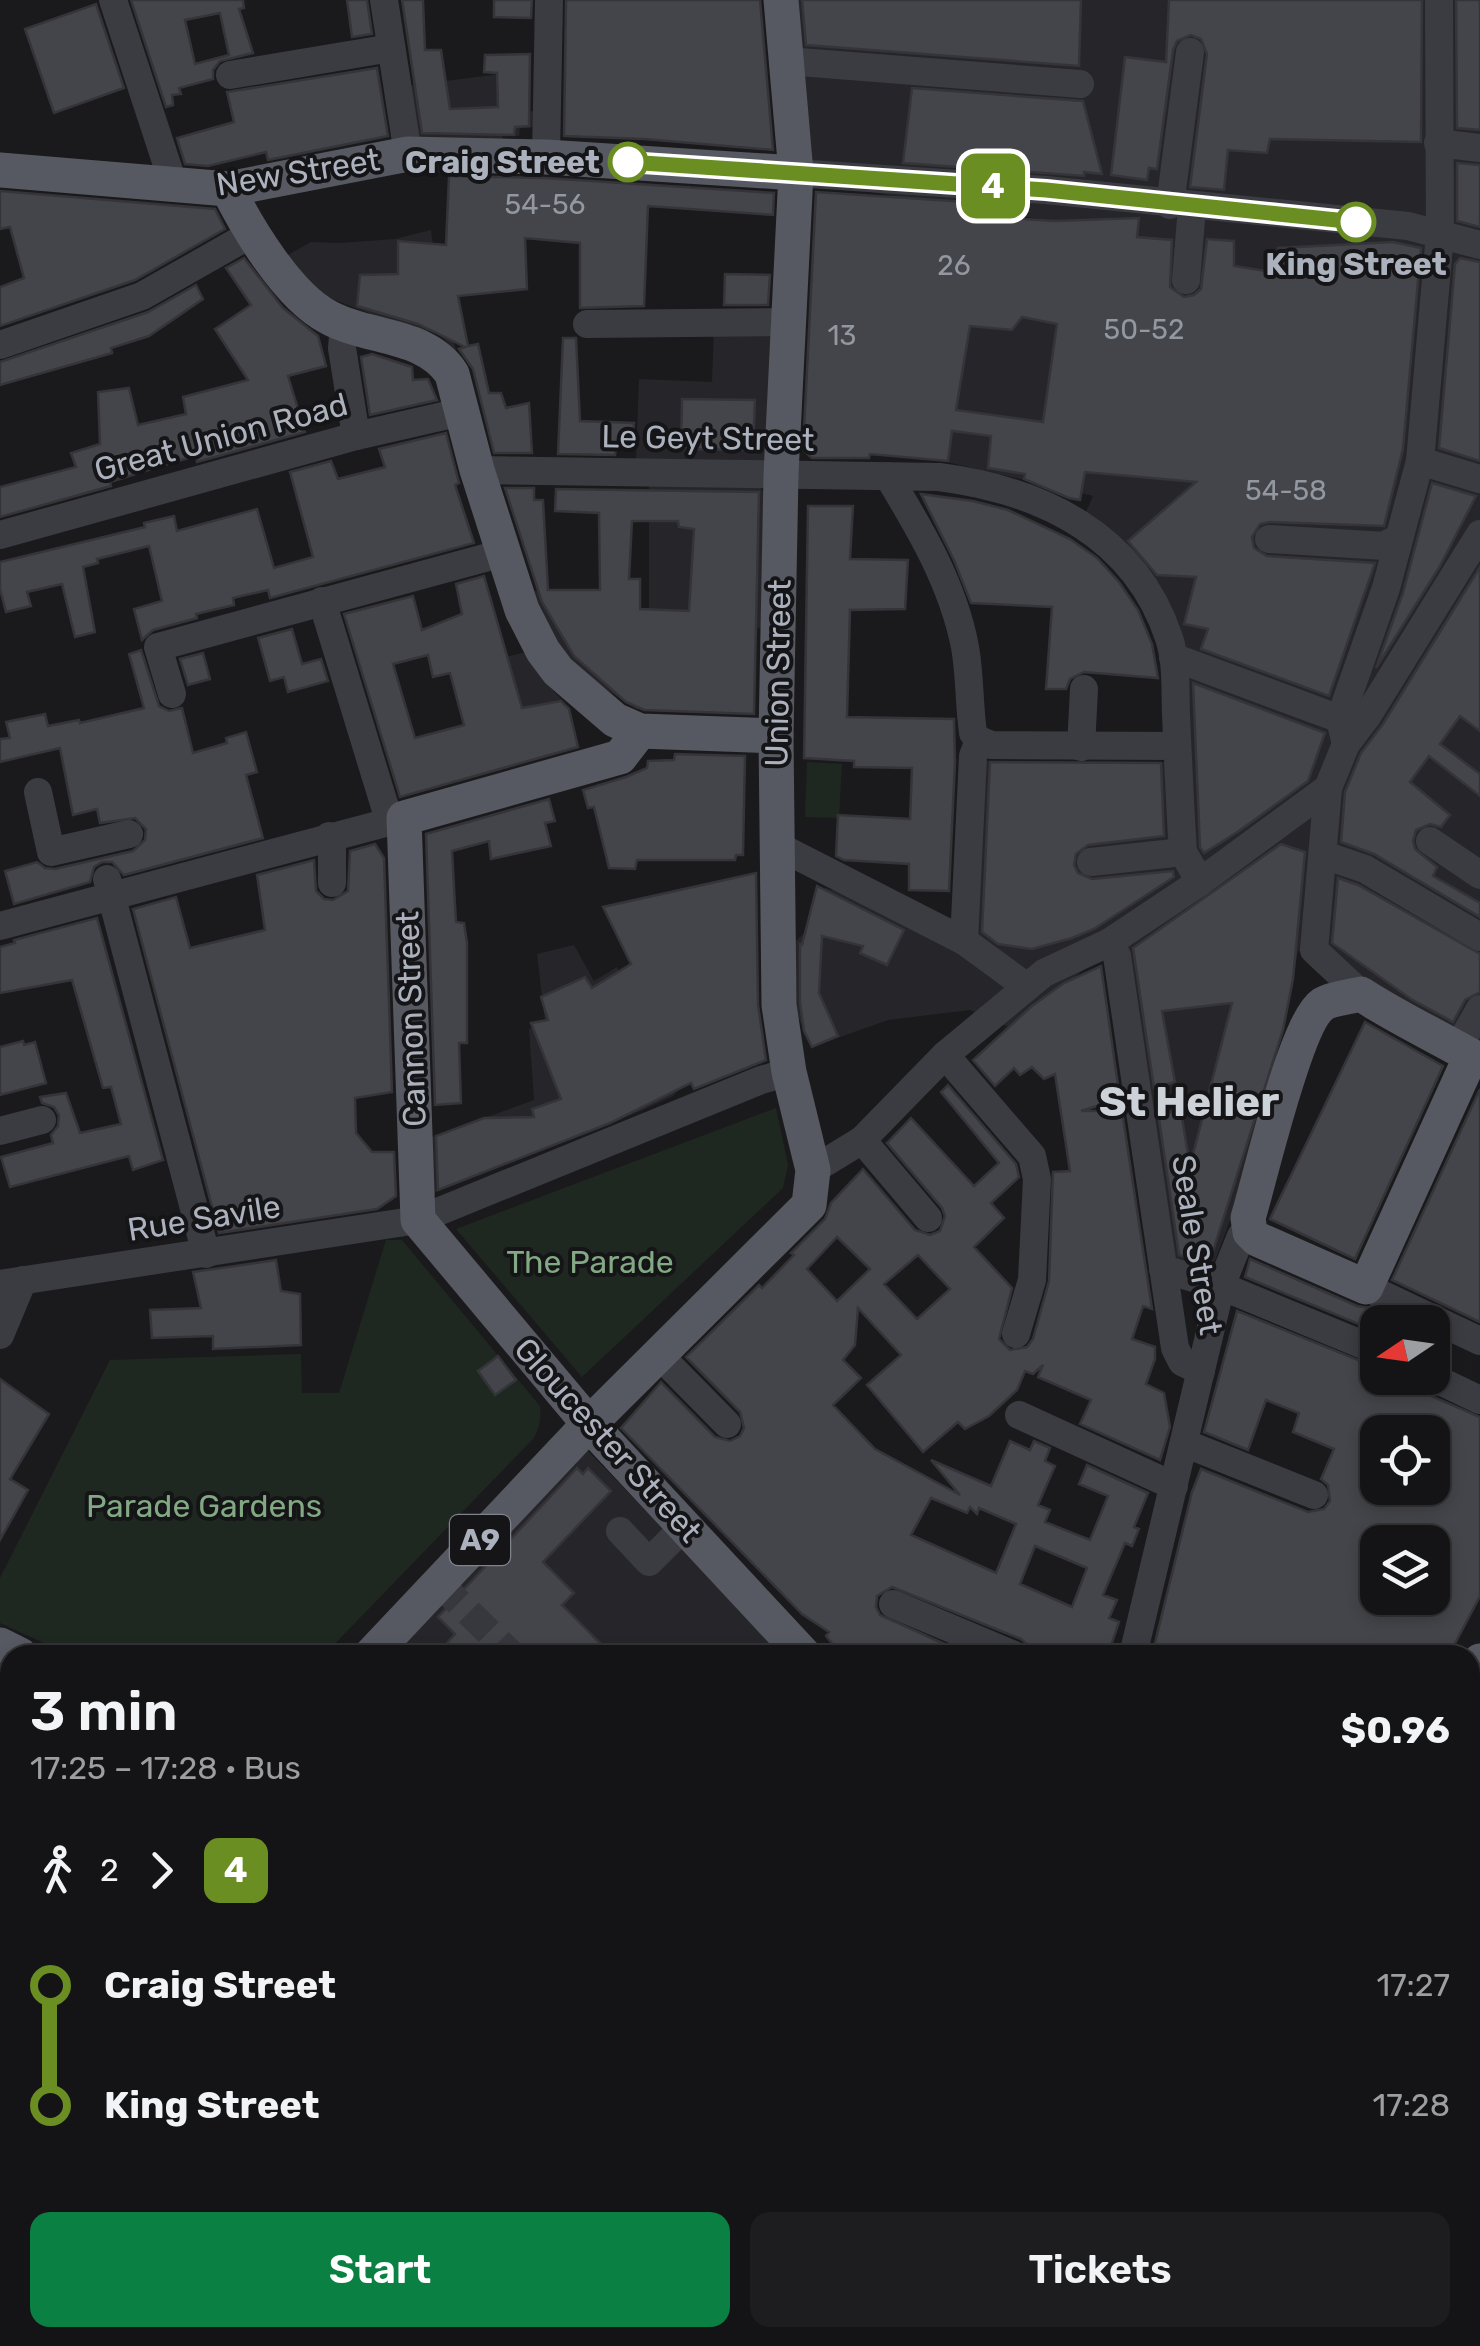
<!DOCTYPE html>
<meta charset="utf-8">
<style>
:root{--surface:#141416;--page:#1d1d1f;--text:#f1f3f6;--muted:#9d9ea1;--line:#333335;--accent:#0b8043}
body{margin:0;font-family:Rubik,sans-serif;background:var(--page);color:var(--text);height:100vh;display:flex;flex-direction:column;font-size:38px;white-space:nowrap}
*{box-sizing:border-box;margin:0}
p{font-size:32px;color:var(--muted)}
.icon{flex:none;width:55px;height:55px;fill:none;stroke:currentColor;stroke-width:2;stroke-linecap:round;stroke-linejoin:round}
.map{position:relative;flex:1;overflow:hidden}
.drawer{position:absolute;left:0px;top:1645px;width:1480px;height:702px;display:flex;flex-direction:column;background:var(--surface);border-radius:30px 30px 0 0;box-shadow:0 5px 15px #0003,0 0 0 2px var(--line)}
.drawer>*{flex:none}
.badge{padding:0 20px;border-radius:15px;font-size:35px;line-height:65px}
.needle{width:65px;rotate:257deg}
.buttons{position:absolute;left:1360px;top:1305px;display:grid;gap:20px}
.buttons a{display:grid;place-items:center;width:90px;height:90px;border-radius:20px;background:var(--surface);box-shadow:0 5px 15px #0003,0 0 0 2px var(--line);font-size:50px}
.map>.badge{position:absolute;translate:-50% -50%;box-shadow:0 0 0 5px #fff}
.legs{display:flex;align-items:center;gap:15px;height:110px;padding:0 30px;font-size:32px}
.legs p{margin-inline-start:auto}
.headline{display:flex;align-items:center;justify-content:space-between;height:170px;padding:0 30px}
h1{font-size:55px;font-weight:600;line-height:75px}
.primary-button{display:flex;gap:20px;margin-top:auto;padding:20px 30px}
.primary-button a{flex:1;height:115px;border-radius:20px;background:var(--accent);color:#fff;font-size:40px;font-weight:600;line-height:115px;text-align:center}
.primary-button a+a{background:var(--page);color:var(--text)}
ul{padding:0 30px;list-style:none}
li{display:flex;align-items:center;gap:35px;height:120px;font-size:38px}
li i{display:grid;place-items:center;width:15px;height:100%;margin:0 12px;background:currentColor}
li i::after{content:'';width:25px;height:25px;margin:-12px;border:8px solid;border-radius:50%;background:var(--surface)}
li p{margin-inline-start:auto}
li:first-child i{background:linear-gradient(#0000 50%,currentColor 0)}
li:last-child i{background:linear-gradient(currentColor 50%,#0000 0)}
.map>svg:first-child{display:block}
.built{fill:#26262a}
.green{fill:#1f2820}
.building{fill:#44454a;stroke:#343439;stroke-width:2.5;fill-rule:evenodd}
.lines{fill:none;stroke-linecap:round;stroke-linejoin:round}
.minor-tunnel{stroke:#37383d;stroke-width:28;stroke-dasharray:28 14;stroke-linecap:butt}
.minor{stroke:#3b3c42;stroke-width:28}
.major{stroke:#565961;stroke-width:35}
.highway{stroke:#666a73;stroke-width:40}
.line-1-casing{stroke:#fff;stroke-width:22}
.line-1{stroke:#6b8e23;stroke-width:15}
.stop-1-dot{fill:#fff;stroke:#6b8e23;stroke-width:5}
.labels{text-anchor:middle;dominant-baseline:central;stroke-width:8;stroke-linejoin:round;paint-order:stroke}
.number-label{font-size:28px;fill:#9297a0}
.shield{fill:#151518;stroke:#7f838c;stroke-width:2.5}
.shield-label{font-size:30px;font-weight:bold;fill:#acb2bd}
.stop-label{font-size:32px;font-weight:bold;fill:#acb2bd;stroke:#151518;text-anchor:end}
.street-label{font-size:32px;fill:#acb2bd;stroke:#151518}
.park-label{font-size:32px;fill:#82a983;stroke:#151518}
.district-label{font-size:42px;font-weight:bold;fill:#cdd1d8;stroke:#151518}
</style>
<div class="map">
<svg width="1480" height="2346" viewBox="0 0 1480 2346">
<rect width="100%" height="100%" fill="#1a1a1d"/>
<g class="built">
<polygon points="785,0 1480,0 1480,1041 1298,951 1286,1016 1248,1172 1210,1274 1170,1261 1127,946 1101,962 1090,964 1015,1030 970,1010 888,1020 812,1047 792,1004 794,943 805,932 817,886 865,898 965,950 982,761 1170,762 1181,677 1086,512 1093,496 947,462 970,326 1039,219 801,181"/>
<polygon points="501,74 501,113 537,111 537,127 520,128 519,136 503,135 502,142 415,141 405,86"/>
<polygon points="431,230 439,292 456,351 439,334 394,323 312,291 286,256 311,242 340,243 395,239"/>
<polygon points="714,328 776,328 769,462 636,459 639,379 712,382"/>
<polygon points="649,478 754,480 765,494 765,628 689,626 685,711 636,709 589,678 566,657 528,591 611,589 611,609 649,610"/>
<polygon points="526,652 546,683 563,701 464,725 450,671"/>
<polygon points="574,945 594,981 617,967 681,1087 673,1096 643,1110 426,1196 424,1140 534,1100 529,1029 545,1022 537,954"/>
<polygon points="586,1449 786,1655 389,1655"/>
</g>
<g class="green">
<polygon points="807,762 842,764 839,818 805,817"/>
<polygon points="776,1108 788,1165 783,1188 582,1377 456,1229"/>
<path d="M386 1240H402L540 1406C541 1419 540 1428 533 1439L324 1655H70L0 1623V1578L110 1360 301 1354 302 1393H339Z"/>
<polygon points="1470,2314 1480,2324 1480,2346 1189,2346 1193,2338 1470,2338"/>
<polygon points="51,2338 213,2338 222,2346 48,2346"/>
</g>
<g class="building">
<path d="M131 0H243L244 8 239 9 253 53 220 61 213 70V79L179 88 181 94 172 95 173 105 166 107ZM220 13 229 55 195 64 185 20Z"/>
<polygon points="347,0 367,0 372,34 352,37"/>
<polygon points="402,0 423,0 425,50 441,50 450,109 498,107 497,73 484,72 485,55 530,54 529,126 515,127 514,135 422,133"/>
<polygon points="494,0 532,0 531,18 494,17"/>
<polygon points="566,0 760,0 773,150 644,139 564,136"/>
<polygon points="802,0 1081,0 1079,66 806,45"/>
<polygon points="1169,0 1422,0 1421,142 1270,139 1267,153 1228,150 1224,190 1190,187 1207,54 1201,39 1191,35 1177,41 1173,50 1157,169 1149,168 1147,180 1111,175 1125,57 1166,62"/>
<polygon points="1456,0 1480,0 1480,130 1457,128"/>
<polygon points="96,4 124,88 54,113 25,29"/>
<polygon points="377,68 388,136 268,160 266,152 208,166 185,164 177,138 234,122 227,92"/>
<polygon points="912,88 1083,101 1102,174 1084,172 1084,176 903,163"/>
<polygon points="1457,163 1480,165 1480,227 1457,221"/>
<polygon points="449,176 545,178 774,193 773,215 648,206 644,306 580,308 580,243 525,238 527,289 458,296 468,346 478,344 489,393 501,393 506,408 529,403 532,453 494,453 473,369 459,349 465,347 418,324 357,306 360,275 398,274 398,241 446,245"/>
<polygon points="0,191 215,209 225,229 135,280 0,326 0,287 24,278 10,227 0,229"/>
<path d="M816 192 967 202 980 216 1055 221 1139 218 1137 237 1172 240 1170 287 1184 297 1194 295 1201 289 1207 239 1234 241V266L1278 273V248L1393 242 1421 248 1403 449 1384 526 1269 522 1260 524 1252 537 1254 548 1267 556 1375 563 1329 696 1201 649 1208 629 1184 624 1196 577 1157 575 1128 541 1196 482 1085 472 1080 500 1069 498 1024 479 1025 474 988 468 991 436 952 431 948 461 870 454 869 458H812L803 450ZM1022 317 1057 324 1043 422 956 410 970 326 1012 330Z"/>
<polygon points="244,258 283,308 318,336 326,366 288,376 305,432 197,462 196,456 174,462 110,482 111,486 0,517 0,487 76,467 71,453 100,444 98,392 129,388 138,425 186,414 183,397 248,380 215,329 251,305 226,268"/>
<polygon points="1460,258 1480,262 1480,461 1439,448 1455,264"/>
<polygon points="725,274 770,275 768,305 724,305"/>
<polygon points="196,285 203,299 149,336 111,348 112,353 0,385 0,362 148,312"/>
<polygon points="563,338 576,338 580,421 634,423 632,448 616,447 615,455 558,454"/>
<polygon points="372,354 412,367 413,380 428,379 437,400 370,415 361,357"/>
<polygon points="682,399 755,400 753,450 681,449"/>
<polygon points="446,433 459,483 455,485 474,543 270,598 268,590 233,598 234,605 196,614 197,618 153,630 142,640 134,609 162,601 149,546 97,559 98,563 83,567 95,632 75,637 62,584 27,592 31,606 6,612 0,589 0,562 145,527 144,523 174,516 177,531 257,509 274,568 313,557 290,472 331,461 338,479 385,467 379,449"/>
<polygon points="1432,483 1476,496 1440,566 1376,668 1403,593"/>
<path d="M505 488H534V500H543L548 590H600L599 513 555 511 556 489 759 492 754 714 644 710 626 702 574 656 542 602ZM632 521H678L679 527 694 529 689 611 640 609V579H629Z"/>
<polygon points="921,494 973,501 1008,510 1070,539 1097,558 1119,582 1138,610 1152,644 1158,678 1084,672 1070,679 1066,689 1046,689 1052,607 971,603 954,560"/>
<polygon points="808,506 853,506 850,559 908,560 905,609 850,610 847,717 954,719 955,762 949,891 909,890 909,864 844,860 836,856 838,815 910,819 912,768 854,767 854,761 804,758"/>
<polygon points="1480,567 1480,731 1460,716 1440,744 1480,774 1480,796 1429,756 1410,782 1450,815 1441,827 1430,824 1416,830 1413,841 1415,849 1437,867 1433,876 1480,903 1480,917 1374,854 1341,842 1345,792 1361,753 1383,724"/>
<path d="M484 576 522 708 561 701 569 709 578 747 400 797 344 614 413 596 422 630 462 614 456 584ZM428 655 433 677 450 673 464 725 415 738 393 664Z"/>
<polygon points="292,629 302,664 321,659 328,681 288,692 284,677 270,681 258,638"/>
<polygon points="141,650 159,706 169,711 182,708 193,753 227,743 226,738 246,732 257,772 246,775 263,838 124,875 112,862 102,862 94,867 90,882 14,904 5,871 37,862 45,868 55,869 133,851 145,840 146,829 135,818 100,823 97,809 73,815 60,748 0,762 0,739 10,738 6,722 45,714 48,726 79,720 80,723 144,708 129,654"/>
<polygon points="203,653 210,679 188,685 180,659"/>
<polygon points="1193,683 1325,733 1308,781 1239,831 1204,853 1200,847"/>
<polygon points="675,754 745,756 743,855 736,855 735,860 637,860 635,869 609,868 594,807 588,808 583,790 626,777 647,768 648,761 674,760"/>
<polygon points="990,762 1161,763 1164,836 1088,845 1076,854 1074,865 1078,873 1092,879 1173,871 1174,877 1094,929 1072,938 1032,949 998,944 982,932"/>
<polygon points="549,799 555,821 545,823 551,846 491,859 489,841 452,851 456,922 464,923 467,943 467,1043 459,1043 461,1103 435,1105 426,834"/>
<polygon points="375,844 384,858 392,1092 355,1098 356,1133 372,1152 394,1152 396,1196 377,1209 219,1233 133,909 176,897 190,948 265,930 257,875 314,860 316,891 324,899 333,900 348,891 350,851"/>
<polygon points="1281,844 1305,852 1293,979 1283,1030 1209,1264 1179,1255 1158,1112 1181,1112 1190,1166 1232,1003 1162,1011 1175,1082 1154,1088 1133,948"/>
<polygon points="756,873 758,1005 766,1060 694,1089 691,1083 610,1123 438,1190 436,1136 484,1118 534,1117 532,1109 561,1099 531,1023 548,1020 541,997 585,977 592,988 631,964 603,907"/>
<polygon points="1338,878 1358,885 1480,954 1480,992 1465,1000 1453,1022 1411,999 1332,943"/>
<polygon points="817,886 904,930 887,965 860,953 863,946 822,936 819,993 838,1036 812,1047 804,1031 800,1003 800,944 802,945"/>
<polygon points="97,918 163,1160 133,1170 129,1156 10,1187 1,1157 53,1143 51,1135 58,1126 59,1115 54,1107 42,1103 40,1097 66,1093 80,1133 121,1124 111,1087 103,1088 72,980 0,993 0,947 15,943 14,940"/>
<path d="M1101 966 1120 1099 1081 1111H1122L1152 1309 1143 1306 1132 1339 1155 1347V1359L1146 1384 1164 1393 1170 1427 1160 1460 1080 1424 1091 1400 1038 1377 1043 1365 1033 1374 1025 1371 1017 1390 989 1416 965 1429 958 1422 923 1452 867 1385 901 1355 858 1308 855 1345 843 1360 861 1378 833 1405 875 1449 960 1495 931 1460 991 1486 1010 1441 1030 1450 1034 1441 1050 1448 1045 1461 1055 1466 1038 1505 1050 1510 1045 1522 1090 1540 1108 1496 1079 1484 1087 1465 1148 1493 1134 1527 1139 1529 1132 1546 1125 1543 1103 1595 1117 1600 1109 1618 1119 1622 1108 1655H1031L1028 1645 1021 1639 892 1587 877 1596 876 1607 880 1615 969 1655H841L826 1636 829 1632 802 1614 621 1428 661 1382 715 1437 730 1441 740 1436 744 1428 740 1412 686 1357 759 1285 762 1288 794 1255 791 1253 825 1219 831 1203 863 1169 915 1230 930 1235 940 1231 945 1216 942 1208 887 1143 911 1118 974 1186 999 1163 941 1092 948 1085 1016 1164 1019 1177 991 1203 1004 1218 974 1247 1012 1288 999 1339 1010 1350 1027 1347 1033 1339 1049 1281 1053 1172 1070 1171 1055 1074 1044 1079 1032 1067 1020 1075 1014 1068 995 1086 973 1060 1032 1006 1064 983ZM837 1237 870 1269 837 1301 807 1269ZM918 1255 950 1289 917 1319 884 1284ZM931 1498 967 1513 970 1507 977 1514 979 1508 1016 1524 996 1573 911 1535ZM1035 1546 1087 1568 1072 1607 1020 1584Z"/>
<polygon points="1365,1022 1443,1066 1355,1259 1270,1219"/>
<polygon points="23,1041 24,1045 35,1042 46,1083 0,1095 0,1047"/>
<polygon points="1480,1089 1480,1322 1392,1280"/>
<polygon points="1250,1259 1357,1306 1369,1308 1400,1322 1378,1322 1378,1332 1245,1277"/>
<polygon points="276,1260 281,1291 300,1294 301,1345 213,1349 213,1336 152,1338 150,1310 201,1308 193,1272"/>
<path d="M1237 1311 1378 1368V1378H1415L1417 1386 1424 1393 1480 1417V1596L1449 1655H1152L1192 1492 1201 1469 1308 1512 1324 1509 1330 1501 1328 1485 1321 1479 1334 1449 1293 1432 1299 1413 1266 1400 1248 1450 1204 1432ZM1378 1432H1432V1488H1378ZM1378 1542H1432V1598H1378Z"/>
<polygon points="498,1356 516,1380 495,1395 478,1371"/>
<polygon points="0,1379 49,1414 10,1479 28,1490 0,1540"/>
<polygon points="577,1468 583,1474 588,1468 611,1491 543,1562 574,1593 562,1605 612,1655 436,1655 455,1634 438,1617"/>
</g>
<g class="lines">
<polyline class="minor-tunnel" points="439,1583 512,1655"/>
<g class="minor">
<polyline points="113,0 173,183"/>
<polyline points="384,0 408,154"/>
<polyline points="787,61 1080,84"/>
<polyline points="230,75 391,48"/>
<polyline points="1438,143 1480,148"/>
<polyline points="546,157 549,0"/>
<polyline points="796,173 1046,190 1408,226 1480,245"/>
<polyline points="1170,205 1190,52"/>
<polyline points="1186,280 1192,207"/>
<polyline points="587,324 790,322"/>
<polyline points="344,325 342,348 356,436"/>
<polyline points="0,345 142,296 253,233"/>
<polyline points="1420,461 1480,479"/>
<path d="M477 470 939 477C1041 490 1135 535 1169 638 1177 662 1175 690 1176 714 1178 760 1180 806 1183 852L1200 882"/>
<path d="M888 476C920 529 953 584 965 647 970 675 969 704 973 733L979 740 991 745 1177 746"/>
<polyline points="0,535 356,436 461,412"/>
<polyline points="1269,539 1385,546 1391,542 1398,543"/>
<polyline points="322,601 389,820"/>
<polyline points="1173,657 1340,719"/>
<polyline points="172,694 158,647 503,553"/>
<polyline points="1346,744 1340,719 1386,588 1420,461 1440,234 1439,0"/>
<polyline points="1081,747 1084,689"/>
<polyline points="38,792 51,852 129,834"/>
<polyline points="329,836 332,848 332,883"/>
<polyline points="1430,841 1480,875"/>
<polyline points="776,845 964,941 1027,987"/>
<polyline points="1324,855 1365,869 1480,937"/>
<polyline points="1091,862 1183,852"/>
<polyline points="107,879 206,1254"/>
<polyline points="0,926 404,818"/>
<polyline points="964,941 973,756 979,740"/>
<polyline points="1110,942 1117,956 1175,1348 1182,1362 1201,1371"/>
<polyline points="1361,994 1314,950 1328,788 1346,744 1368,715 1480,534"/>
<polyline points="1457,1049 1480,1009"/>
<polyline points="945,1055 1032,1156 1037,1179 1032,1280 1016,1334"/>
<polyline points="0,1131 42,1120"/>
<polyline points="862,1140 928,1218"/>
<polyline points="813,1170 862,1140 945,1055 1044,973 1110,942 1200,882 1328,788"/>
<polyline points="1163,1269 1221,1286 1378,1351"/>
<polyline points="0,1284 418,1220 761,1080 789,1072"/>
<polyline points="1366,1287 1480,1341"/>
<polyline points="0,1335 23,1280"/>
<polyline points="659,1355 727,1424"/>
<polyline points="1432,1377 1480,1400"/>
<polyline points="1019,1415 1174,1486"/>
<polyline points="1184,1443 1314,1495"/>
<polyline points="620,1531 649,1562 684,1527"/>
<polyline points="893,1604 1014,1655"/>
<polyline points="1133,1655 1221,1286 1241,1236 1250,1232"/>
<polyline points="1470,1790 1480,1796"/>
<polyline points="0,1829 10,1834"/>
<polyline points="333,2338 340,2346"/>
<polyline points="576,2338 585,2346"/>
<polyline points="29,2346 32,2338"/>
</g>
<g class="major">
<polyline points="0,170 228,189 408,154 546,157 796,173"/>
<path d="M228 189C248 229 288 296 328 317 367 339 426 333 452 374L477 470 522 610 543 651 558 671 615 720 640 731 776 736"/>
<polyline points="640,731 620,757 404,818 418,1220 589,1424 804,1655"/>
<path d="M1471 1056 1366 1287 1257 1239 1250 1232 1248 1218C1260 1179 1295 1023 1323 1004 1333 998 1349 997 1361 994 1399 1019 1441 1038 1480 1061"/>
<polyline points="0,1645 20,1655"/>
<polyline points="371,1655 589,1424 809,1205 813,1170 789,1072 779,1005 776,736 781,474 796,173 781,0"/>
<polyline points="1470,1680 1480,1661"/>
<polyline points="0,2064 10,2071"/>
<polyline points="277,2338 285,2346"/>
<polyline points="776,2338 785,2346"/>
</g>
<g class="highway">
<polyline points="1470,1985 1480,1981"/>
<polyline points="1470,2024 1480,2020"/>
<polyline points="1097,2346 1101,2338"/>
<polyline points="1138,2346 1143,2338"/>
</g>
</g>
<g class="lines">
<defs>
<polyline id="line-1" points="628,162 1046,190 1356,222"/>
</defs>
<use href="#line-1" class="line-1-casing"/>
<use href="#line-1" class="line-1"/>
</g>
<g class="stop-1-dot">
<circle cx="628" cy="162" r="18"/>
<circle cx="1356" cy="222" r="18"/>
</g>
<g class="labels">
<g class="number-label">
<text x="545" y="204">54-56</text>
<text x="954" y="265">26</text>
<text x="1144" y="329">50-52</text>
<text x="842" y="335">13</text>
<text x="1286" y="490">54-58</text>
</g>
<rect class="shield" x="450" y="1515" width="60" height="50" rx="8"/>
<g class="shield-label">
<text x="480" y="1540">A9</text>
</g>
<g class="stop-label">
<text x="600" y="162">Craig Street</text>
<text x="1356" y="264" text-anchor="middle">King Street</text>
</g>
<g class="street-label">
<text transform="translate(298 172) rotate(-9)">New Street</text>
<text transform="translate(221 437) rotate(-15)">Great Union Road</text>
<text transform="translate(708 438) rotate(1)">Le Geyt Street</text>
<text transform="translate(778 673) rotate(-89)">Union Street</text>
<text transform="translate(411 1019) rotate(-92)">Cannon Street</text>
<text transform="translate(204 1218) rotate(-9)">Rue Savile</text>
<text transform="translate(1197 1245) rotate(81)">Seale Street</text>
<text transform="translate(608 1440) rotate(48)">Gloucester Street</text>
</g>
<g class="park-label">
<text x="590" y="1262">The Parade</text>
<text x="204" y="1506">Parade Gardens</text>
</g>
<g class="district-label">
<text x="1189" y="1102">St Helier</text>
</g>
</g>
</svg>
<div class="buttons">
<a><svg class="needle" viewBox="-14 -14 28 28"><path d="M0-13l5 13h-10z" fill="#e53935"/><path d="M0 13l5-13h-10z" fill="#9d9ea1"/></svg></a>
<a><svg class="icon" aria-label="locate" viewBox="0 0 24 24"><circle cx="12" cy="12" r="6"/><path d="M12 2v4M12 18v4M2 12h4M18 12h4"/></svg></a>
<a><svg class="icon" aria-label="layers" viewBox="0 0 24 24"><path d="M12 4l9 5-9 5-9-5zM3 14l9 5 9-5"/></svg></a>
</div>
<b class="badge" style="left:993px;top:186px;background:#6b8e23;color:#fff">4</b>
<section class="drawer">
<div class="headline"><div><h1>3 min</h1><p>17:25 – 17:28 · Bus</p></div><b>$0.96</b></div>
<div class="legs"><svg class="icon" aria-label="walk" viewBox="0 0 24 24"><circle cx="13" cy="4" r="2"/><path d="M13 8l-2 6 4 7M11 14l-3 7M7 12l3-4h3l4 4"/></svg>2<svg class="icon" aria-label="forward" viewBox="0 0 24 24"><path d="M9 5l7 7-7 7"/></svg><b class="badge" style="background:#6b8e23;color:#fff">4</b></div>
<ul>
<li><i style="color:#6b8e23"></i><b>Craig Street</b><p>17:27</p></li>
<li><i style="color:#6b8e23"></i><b>King Street</b><p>17:28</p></li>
</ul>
<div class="primary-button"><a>Start</a><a>Tickets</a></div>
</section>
</div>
